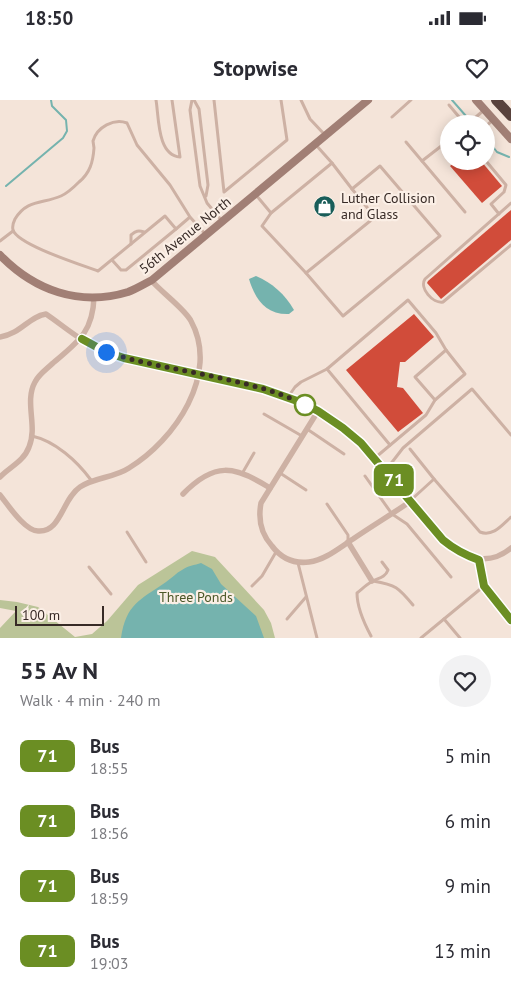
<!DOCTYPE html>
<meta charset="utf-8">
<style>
:root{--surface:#fff;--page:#f2f2f3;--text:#2b2b33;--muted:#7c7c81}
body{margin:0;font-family:"PT Sans",sans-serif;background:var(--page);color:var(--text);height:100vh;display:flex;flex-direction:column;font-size:19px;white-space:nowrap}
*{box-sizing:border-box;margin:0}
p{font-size:16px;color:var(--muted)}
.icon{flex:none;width:28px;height:28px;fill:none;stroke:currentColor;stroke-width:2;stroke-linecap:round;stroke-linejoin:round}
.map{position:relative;height:538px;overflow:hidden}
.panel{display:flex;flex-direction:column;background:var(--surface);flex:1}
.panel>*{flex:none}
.badge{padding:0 10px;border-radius:8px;font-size:18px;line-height:32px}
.buttons{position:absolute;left:440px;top:15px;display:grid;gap:10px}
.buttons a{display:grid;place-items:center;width:55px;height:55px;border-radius:50%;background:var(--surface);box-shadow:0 2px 12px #0003;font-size:25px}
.scale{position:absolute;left:15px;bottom:12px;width:89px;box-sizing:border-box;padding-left:5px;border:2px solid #372a26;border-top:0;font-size:14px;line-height:18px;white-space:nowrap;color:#372a26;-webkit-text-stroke:4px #fbefe6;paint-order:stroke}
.you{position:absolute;width:25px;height:25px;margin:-12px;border:4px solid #fff;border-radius:50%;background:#1a73e8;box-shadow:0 0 0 8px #1a73e833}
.map>.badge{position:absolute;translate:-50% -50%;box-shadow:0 0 0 2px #fff}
.round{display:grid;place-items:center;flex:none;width:52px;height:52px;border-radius:26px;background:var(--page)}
.head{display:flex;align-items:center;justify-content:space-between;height:85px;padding:0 20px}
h1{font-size:24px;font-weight:700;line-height:38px}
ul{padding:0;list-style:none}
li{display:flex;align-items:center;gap:15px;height:65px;padding:0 20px}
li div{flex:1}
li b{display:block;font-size:19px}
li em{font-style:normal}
li .badge{min-width:55px;font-weight:700;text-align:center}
.status{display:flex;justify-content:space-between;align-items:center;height:35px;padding:0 25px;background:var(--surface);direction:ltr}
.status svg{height:14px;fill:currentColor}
header{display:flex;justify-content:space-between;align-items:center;height:65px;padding:0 20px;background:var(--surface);font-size:22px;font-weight:700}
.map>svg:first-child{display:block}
.green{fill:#bbc498}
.water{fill:#75b3ae}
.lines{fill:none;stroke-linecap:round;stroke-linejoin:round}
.stream{stroke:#75b3ae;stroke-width:2}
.building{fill:#d14c3a}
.lane{stroke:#cdb1a4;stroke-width:3}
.street{stroke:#cdb1a4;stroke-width:5.5}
.secondary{stroke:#a17f75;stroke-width:8}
.highway{stroke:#59423c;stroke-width:10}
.line-casing{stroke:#fff;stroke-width:11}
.line{stroke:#6b8e23;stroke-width:8}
.walk{stroke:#372a26;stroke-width:5;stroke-dasharray:0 9}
.stop-dot{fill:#fff;stroke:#6b8e23;stroke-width:2.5}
.labels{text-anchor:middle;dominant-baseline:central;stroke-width:4.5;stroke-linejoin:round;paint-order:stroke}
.poi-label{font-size:14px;fill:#372a26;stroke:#fbefe6;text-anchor:start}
.street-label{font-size:14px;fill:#372a26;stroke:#fbefe6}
.park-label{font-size:14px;fill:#4c5828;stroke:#fbefe6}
</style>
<div class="status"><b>18:50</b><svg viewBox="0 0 49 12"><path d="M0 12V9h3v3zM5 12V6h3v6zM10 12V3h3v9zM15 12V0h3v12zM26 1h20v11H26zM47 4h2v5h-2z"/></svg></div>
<header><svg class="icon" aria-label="back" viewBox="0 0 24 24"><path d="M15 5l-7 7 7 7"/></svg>Stopwise<svg class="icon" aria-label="heart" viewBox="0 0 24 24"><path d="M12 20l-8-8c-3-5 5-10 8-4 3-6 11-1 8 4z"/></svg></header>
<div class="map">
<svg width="511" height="538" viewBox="0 0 511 538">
<rect width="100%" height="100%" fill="#f4e4d9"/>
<polygon class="green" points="192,451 215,457 264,510 271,523 275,538 0,538 0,528 16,511 0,508 0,500 17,502 38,507 75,537 92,534 107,521 138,485"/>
<g class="water">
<path d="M256 176C272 183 285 194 294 210L289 214C266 215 255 199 249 179Z"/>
<path d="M201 463 212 469 221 484 256 516 264 538H121C126 504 140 500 166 482 172 478 176 473 182 470 187 466 195 465 201 463Z"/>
</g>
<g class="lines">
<g class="stream">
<polyline points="452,0 473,24"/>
<polyline points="486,38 497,52 509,57"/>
<polyline points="6,86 63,38 67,31 66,20 52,6 51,0"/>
</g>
</g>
<g class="building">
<polygon points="456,61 481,61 502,86 482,103 450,66"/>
<polygon points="511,110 511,140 441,199 427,183 428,181"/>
<polygon points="414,214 434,237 405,262 400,262 397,287 403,288 423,313 398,332 346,270"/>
</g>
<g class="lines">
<g class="lane">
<path d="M156 0C159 17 157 55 180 57L172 0"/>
<polyline points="192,0 190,10 200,86 207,103 222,121"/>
<polyline points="194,0 199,9 208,85 206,96"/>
<polyline points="214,0 224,92 287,40 281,0"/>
<polyline points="301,0 310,19 325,35"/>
<polyline points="449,5 465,24"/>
<polyline points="392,17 411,0"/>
<polyline points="468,24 484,10"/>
<polyline points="486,26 493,20"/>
<polyline points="406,42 422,61 449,40"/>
<polyline points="422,61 465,112"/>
<polyline points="486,61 506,85 504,92 491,104 499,114"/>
<polyline points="256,95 271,113 332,63 316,45"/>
<path d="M511 103 425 179C419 188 433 204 443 202L511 145"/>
<polyline points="271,113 262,126 306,173 343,216 440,136 380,66 352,89 332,63"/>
<path d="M190 117 176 129 165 116 98 171C82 165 18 145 13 130 12 126 13 123 15 119 27 99 43 104 61 96 68 93 74 87 79 82 90 73 93 62 94 48 94 48 93 41 93 41 97 27 114 18 127 23L137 45 170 85 190 117 206 135"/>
<polyline points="0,141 13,131"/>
<path d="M131 144V135C136 131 138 130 144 132"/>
<polyline points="112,160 121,170 126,170 176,129"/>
<polyline points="306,173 375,117 352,89"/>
<polyline points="327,269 390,345"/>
<polyline points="288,297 295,287 301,282 327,269 408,200 436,233 446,250 465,274 435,300 426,315 376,357"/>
<polyline points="435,300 415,277 446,250"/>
<polyline points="264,314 302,336"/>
<polyline points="307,329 344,354"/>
<path d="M32 336C55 341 77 361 91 380"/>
<polyline points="410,349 434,379"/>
<polyline points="386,370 403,348 472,289 511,335"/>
<polyline points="243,372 254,353"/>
<polyline points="280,373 306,390"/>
<polyline points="365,376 392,414 407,424 451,477"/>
<path d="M411 400 434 379 480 432C493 437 502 425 511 417"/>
<polyline points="327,404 348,435 348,441"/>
<polyline points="127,432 146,462"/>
<polyline points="298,463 317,538"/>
<polyline points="89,467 111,494"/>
<path d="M373 481C396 485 398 487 413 505"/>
<polyline points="252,486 262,476 276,452"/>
<polyline points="287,519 306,497"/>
<polyline points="444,519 460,538"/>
<path d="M371 536C364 523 357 508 357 493 361 490 366 485 371 482 378 478 385 478 388 470L382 462"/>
<polyline points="421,538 484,486"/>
</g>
<g class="street">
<path d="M0 237C22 233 28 217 46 214 65 227 84 244 106 252 174 278 252 275 317 311 370 340 406 394 443 440 464 457 487 468 511 448"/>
<path d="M318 311 261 403C258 419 261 434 272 446 281 458 293 464 309 462 325 460 339 448 353 439 372 426 392 414 411 401"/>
<path d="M0 377C10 367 24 361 29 347 38 326 24 302 35 282 39 274 47 269 53 263 78 242 93 232 94 197"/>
<path d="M183 394C214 362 234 365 270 388"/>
<path d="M0 395C8 405 25 431 38 431 61 433 62 399 80 387 95 377 114 378 129 368 175 340 220 274 191 221 185 209 161 192 151 180"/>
<polyline points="348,442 372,481"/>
<polyline points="479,460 484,486 511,520"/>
</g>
<g class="secondary">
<polyline points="476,0 511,39"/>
<path d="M0 155C34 190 79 207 128 192 136 189 144 184 152 180L368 0"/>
</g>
<polyline class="highway" points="496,0 511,16"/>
</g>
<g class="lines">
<defs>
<path id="line" d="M82 239 106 252 124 258 263 289 300 302 318 311 343 328 361 343 443 440C455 450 465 455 479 460L484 486 511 520"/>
</defs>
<use href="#line" class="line-casing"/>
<use href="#line" class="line"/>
<path class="walk" d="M106 252C171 273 248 276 308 306L305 305"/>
</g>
<defs>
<symbol id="shop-disc" viewBox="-11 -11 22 22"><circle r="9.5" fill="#185d59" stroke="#fbefe6"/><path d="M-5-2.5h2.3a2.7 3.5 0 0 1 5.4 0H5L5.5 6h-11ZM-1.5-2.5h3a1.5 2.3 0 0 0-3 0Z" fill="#fff"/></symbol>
</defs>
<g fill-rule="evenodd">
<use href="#shop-disc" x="312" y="94" width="25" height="25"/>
</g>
<circle class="stop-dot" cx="305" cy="305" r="10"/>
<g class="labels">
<g class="poi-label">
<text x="341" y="98">Luther Collision<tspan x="341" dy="16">and Glass</tspan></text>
</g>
<g class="street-label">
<text transform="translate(185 135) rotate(-39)">56th Avenue North</text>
</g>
<g class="park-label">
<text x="196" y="497">Three Ponds</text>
</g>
</g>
</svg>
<div class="buttons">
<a><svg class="icon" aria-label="locate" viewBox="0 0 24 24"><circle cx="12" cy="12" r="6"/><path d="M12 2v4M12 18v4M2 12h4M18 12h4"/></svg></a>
</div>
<div class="scale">100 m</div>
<div class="you" style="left:106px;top:252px"></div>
<b class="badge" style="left:394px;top:380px;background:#6b8e23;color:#fff">71</b>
</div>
<section class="panel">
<div class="head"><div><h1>55 Av N</h1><p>Walk · 4 min · 240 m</p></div><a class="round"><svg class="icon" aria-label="heart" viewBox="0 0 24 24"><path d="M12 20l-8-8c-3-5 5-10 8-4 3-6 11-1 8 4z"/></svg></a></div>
<ul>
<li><span class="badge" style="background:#6b8e23;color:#fff">71</span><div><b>Bus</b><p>18:55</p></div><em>5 min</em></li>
<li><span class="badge" style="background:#6b8e23;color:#fff">71</span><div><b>Bus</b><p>18:56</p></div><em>6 min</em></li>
<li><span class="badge" style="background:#6b8e23;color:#fff">71</span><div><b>Bus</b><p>18:59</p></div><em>9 min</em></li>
<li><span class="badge" style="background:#6b8e23;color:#fff">71</span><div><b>Bus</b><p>19:03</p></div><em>13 min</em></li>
</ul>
</section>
